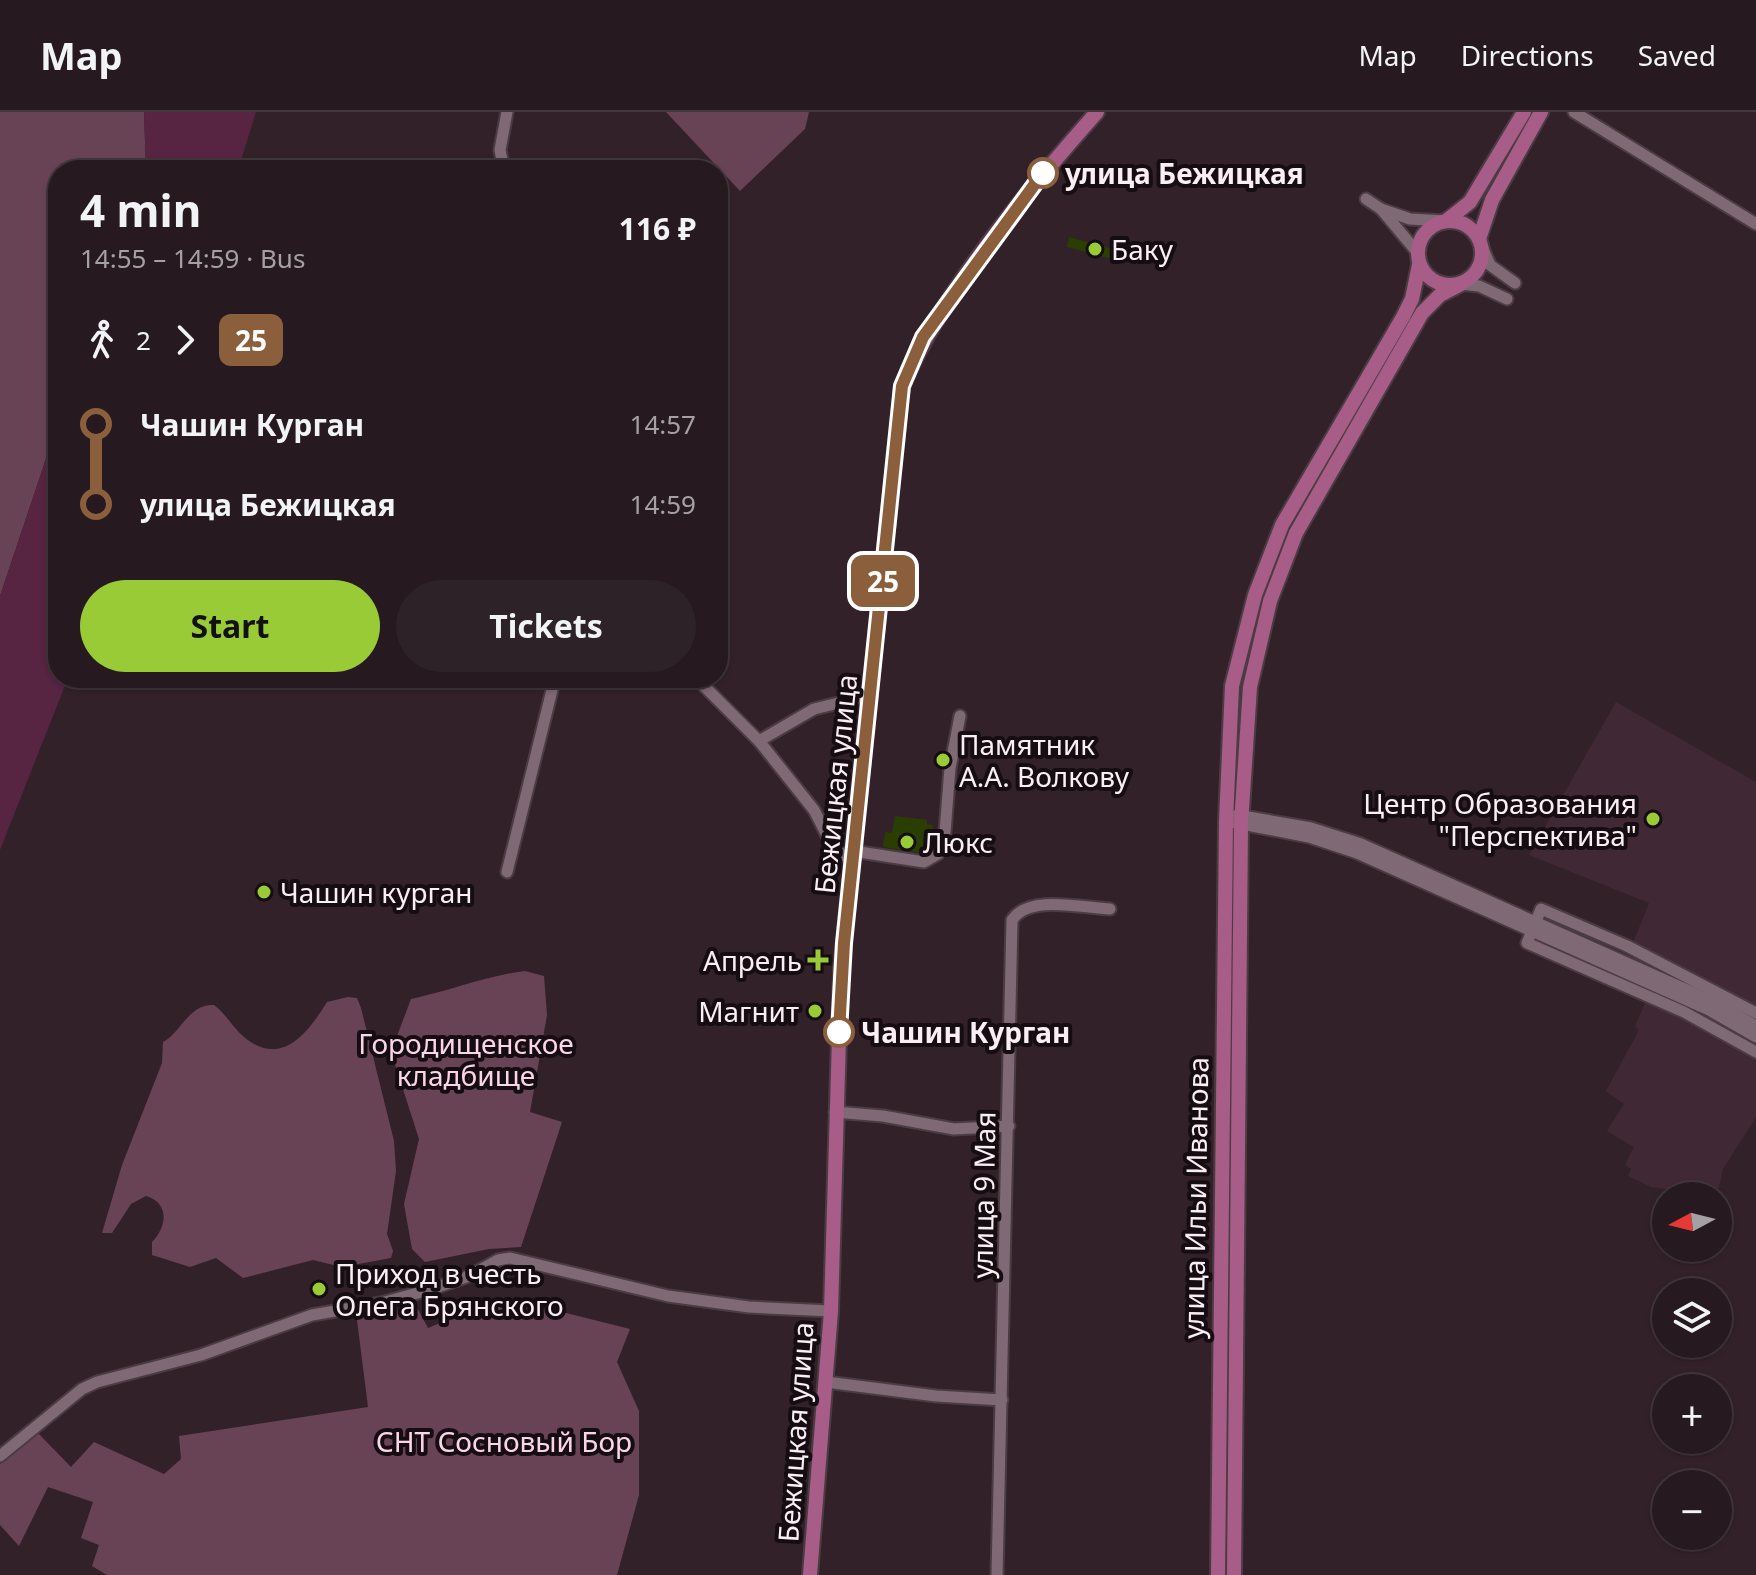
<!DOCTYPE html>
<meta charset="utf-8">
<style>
:root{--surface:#261920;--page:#2e2229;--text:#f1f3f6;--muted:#a4a0a5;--line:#42383e;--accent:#99cb36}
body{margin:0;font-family:"Noto Sans",sans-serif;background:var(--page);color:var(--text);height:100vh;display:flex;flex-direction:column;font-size:30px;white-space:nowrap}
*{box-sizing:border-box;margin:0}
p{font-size:26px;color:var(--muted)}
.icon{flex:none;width:44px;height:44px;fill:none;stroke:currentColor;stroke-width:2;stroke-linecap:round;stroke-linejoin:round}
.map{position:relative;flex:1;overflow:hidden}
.sheet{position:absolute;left:48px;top:48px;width:680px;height:528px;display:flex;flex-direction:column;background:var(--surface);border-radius:32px;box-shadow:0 2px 6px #0004,0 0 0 2px var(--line)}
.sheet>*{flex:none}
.badge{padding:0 16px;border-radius:12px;font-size:28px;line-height:52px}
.needle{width:52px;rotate:263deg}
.controls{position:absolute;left:1652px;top:1070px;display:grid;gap:16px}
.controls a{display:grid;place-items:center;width:80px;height:80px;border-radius:50%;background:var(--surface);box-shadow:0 2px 6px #0004,0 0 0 2px var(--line);font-size:40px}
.map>.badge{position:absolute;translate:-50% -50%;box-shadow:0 0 0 4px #fff}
.legs{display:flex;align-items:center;gap:12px;height:88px;padding:0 32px;font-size:26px}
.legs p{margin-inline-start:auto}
.overview{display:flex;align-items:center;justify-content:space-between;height:136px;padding:0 32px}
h1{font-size:44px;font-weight:700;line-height:60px}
.button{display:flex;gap:16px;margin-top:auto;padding:16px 32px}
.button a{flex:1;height:92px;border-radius:48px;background:var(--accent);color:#111;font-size:32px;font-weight:700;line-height:92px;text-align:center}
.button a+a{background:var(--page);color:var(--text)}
ul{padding:0 32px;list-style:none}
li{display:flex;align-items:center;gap:28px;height:80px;font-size:30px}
li i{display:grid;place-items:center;width:12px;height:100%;margin:0 10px;background:currentColor}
li i::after{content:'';width:20px;height:20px;margin:-10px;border:6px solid;border-radius:50%;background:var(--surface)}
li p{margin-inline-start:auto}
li:first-child i{background:linear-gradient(#0000 50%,currentColor 0)}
li:last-child i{background:linear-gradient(currentColor 50%,#0000 0)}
header{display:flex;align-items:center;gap:48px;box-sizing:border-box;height:112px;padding:0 40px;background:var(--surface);border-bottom:2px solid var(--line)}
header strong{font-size:38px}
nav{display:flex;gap:44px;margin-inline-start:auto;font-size:28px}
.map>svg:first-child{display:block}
.built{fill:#402835}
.green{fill:#684356}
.water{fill:#572441}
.building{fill:#2b3e02}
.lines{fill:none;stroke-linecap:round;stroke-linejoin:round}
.minor-casing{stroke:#4b3c44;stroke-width:15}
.major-casing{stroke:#4b3c44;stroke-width:18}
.minor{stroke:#7f6974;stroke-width:11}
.major{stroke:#a75d87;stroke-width:14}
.line-1-casing{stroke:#fff;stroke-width:18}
.line-1{stroke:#8b5e3c;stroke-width:12}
.stop-1-dot{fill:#fff;stroke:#8b5e3c;stroke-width:4}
.poi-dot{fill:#99cb36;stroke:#150d11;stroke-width:3}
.labels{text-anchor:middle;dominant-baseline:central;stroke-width:8;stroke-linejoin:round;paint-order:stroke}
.stop-label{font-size:28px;font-weight:bold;fill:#faedf3;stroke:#150d11;text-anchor:start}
.poi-label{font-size:28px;fill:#faedf3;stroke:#150d11;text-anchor:start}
.street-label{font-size:28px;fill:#faedf3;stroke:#150d11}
.park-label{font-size:28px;fill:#f9d5e7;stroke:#150d11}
</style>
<header>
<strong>Map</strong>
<nav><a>Map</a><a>Directions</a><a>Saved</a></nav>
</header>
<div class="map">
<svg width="1756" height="1463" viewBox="0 0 1756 1463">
<rect width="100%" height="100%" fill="#33212a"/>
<g class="built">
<polygon points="1616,590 1756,670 1756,896 1633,831 1649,791 1529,743"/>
<polygon points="1646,889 1676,900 1756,943 1756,1005 1723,1057 1717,1084 1651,1075 1628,1064 1631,1057 1625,1053 1634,1035 1607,1019 1624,992 1606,979 1639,918 1635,914"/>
</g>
<g class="green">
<polygon points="0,0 144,0 146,58 58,58 58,311 0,484"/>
<polygon points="666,0 809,0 805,17 740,79"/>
<path d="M525 859 544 864 547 903 530 1000 562 1010 521 1135 489 1137 425 1150 412 1137 404 1092 419 1027 391 940 411 887C450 879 485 864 525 859Z"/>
<path d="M348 885 357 886 361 896 394 1029 396 1059 387 1122 393 1139 391 1146 342 1155 313 1148 243 1166 216 1146 190 1155 152 1143V1130C167 1115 170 1091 146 1084L131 1092 112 1121H102L122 1053 162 951 163 930C181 921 188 892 214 893 226 902 233 916 244 925 282 957 309 919 327 890Z"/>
<polygon points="502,1185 630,1217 617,1250 639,1299 639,1383 617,1463 107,1463 92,1454 99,1433 81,1426 93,1390 48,1375 19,1434 0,1413 0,1352 38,1321 71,1355 94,1330 164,1362 181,1347 179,1324 368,1295 356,1200 394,1199 415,1192 428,1216"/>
</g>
<g class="water">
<polygon points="144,0 256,0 238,58 146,58"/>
<polygon points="58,311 58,566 68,566 0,738 0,484"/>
</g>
<g class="building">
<polygon points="1069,125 1123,140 1120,149 1067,135"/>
<polygon points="895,704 927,708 927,712 933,713 930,737 922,741 883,735 885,720 892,721"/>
</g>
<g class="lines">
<defs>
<g id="minor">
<polyline points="1574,0 1756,112"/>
<polyline points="504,58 500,38 507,0"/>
<polyline points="1366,87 1381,97"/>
<polyline points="1479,127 1490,153 1515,171"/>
<polyline points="1417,140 1381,97 1410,107 1446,109"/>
<polyline points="1461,172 1479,174 1507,187"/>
<polyline points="696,566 759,629 814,698 834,737 852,748"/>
<polyline points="759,629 814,597 871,583"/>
<polyline points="1237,703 1311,716 1361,732 1714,890 1756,914"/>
<polyline points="1226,709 1309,725 1357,741 1709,898 1756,925"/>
<polyline points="853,739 924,750 938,742 945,720 950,656 960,604"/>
<polyline points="507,760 555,566"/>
<polyline points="1756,901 1627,834 1541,797 1527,831 1684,900 1756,940"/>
<polyline points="835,1000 883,1004 954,1017 1009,1014"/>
<polyline points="826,1270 936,1284 1002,1288"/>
<polyline points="0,1344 82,1277 97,1270 201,1243 312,1203 381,1191 432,1177 469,1164 498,1148 510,1146 668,1184 749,1195 831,1199"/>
<path d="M997 1463 1012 808C1029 782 1083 796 1110 797"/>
</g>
<g id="major">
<circle cx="1450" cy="141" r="32"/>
<polyline points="1446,109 1470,90 1524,0"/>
<polyline points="1479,127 1492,88 1541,0"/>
<path d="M810 1463 831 1199 841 858 902 274C943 179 1028 78 1097 0"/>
<polyline points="1218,1463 1226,709 1232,574 1255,483 1282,413 1403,205 1412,187 1419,153"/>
<polyline points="1234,1463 1241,712 1250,575 1270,489 1296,421 1422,201 1440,183 1461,172"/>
</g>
</defs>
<use href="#minor" class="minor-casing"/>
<use href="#major" class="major-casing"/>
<use href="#minor" class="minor"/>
<use href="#major" class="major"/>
</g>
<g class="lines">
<defs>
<polyline id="line-1" points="839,920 844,831 902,274 923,225 1043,61"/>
</defs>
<use href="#line-1" class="line-1-casing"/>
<use href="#line-1" class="line-1"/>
</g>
<g class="stop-1-dot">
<circle cx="1043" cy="61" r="14"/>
<circle cx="839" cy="920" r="14"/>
</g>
<g class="poi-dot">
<circle cx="1095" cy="137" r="8"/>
<circle cx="943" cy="648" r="8"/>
<circle cx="1653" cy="707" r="8"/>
<circle cx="907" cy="730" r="8"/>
<circle cx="264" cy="780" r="8"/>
<path d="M814 836h8v8h8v8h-8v8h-8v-8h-8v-8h8z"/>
<circle cx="815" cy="899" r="8"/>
<circle cx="319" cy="1177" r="8"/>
</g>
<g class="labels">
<g class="stop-label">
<text x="1065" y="61">улица Бежицкая</text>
<text x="861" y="920">Чашин Курган</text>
</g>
<g class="poi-label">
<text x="1111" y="137">Баку</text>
<text x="959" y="632">Памятник<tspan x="959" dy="32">А.А. Волкову</tspan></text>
<text x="1637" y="691" text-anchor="end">Центр Образования<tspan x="1637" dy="32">"Перспектива"</tspan></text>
<text x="923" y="730">Люкс</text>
<text x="280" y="780">Чашин курган</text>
<text x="802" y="848" text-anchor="end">Апрель</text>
<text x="799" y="899" text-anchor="end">Магнит</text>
<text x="335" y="1161">Приход в честь<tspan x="335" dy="32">Олега Брянского</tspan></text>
</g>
<g class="street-label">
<text transform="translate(835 672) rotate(-84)">Бежицкая улица</text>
<text transform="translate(983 1083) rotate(-89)">улица 9 Мая</text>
<text transform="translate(1195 1086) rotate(-89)">улица Ильи Иванова</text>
<text transform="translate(795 1320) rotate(-86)">Бежицкая улица</text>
</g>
<g class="park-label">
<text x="466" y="931">Городищенское<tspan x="466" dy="32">кладбище</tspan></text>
<text x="504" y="1329">СНТ Сосновый Бор</text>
</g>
</g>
</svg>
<div class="controls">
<a><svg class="needle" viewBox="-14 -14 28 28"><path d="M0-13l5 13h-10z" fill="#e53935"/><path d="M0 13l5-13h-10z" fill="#a4a0a5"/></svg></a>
<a><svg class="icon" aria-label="layers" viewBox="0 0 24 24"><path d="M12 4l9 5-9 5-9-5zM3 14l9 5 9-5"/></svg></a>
<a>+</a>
<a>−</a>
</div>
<b class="badge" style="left:883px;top:469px;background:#8b5e3c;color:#fff">25</b>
<section class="sheet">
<div class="overview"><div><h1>4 min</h1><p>14:55 – 14:59 · Bus</p></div><b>116 ₽</b></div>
<div class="legs"><svg class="icon" aria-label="walk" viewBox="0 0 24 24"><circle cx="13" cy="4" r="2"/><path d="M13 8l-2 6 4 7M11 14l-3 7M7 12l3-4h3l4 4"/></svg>2<svg class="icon" aria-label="forward" viewBox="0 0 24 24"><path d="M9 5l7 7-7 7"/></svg><b class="badge" style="background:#8b5e3c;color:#fff">25</b></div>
<ul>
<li><i style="color:#8b5e3c"></i><b>Чашин Курган</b><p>14:57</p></li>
<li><i style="color:#8b5e3c"></i><b>улица Бежицкая</b><p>14:59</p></li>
</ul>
<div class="button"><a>Start</a><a>Tickets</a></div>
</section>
</div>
